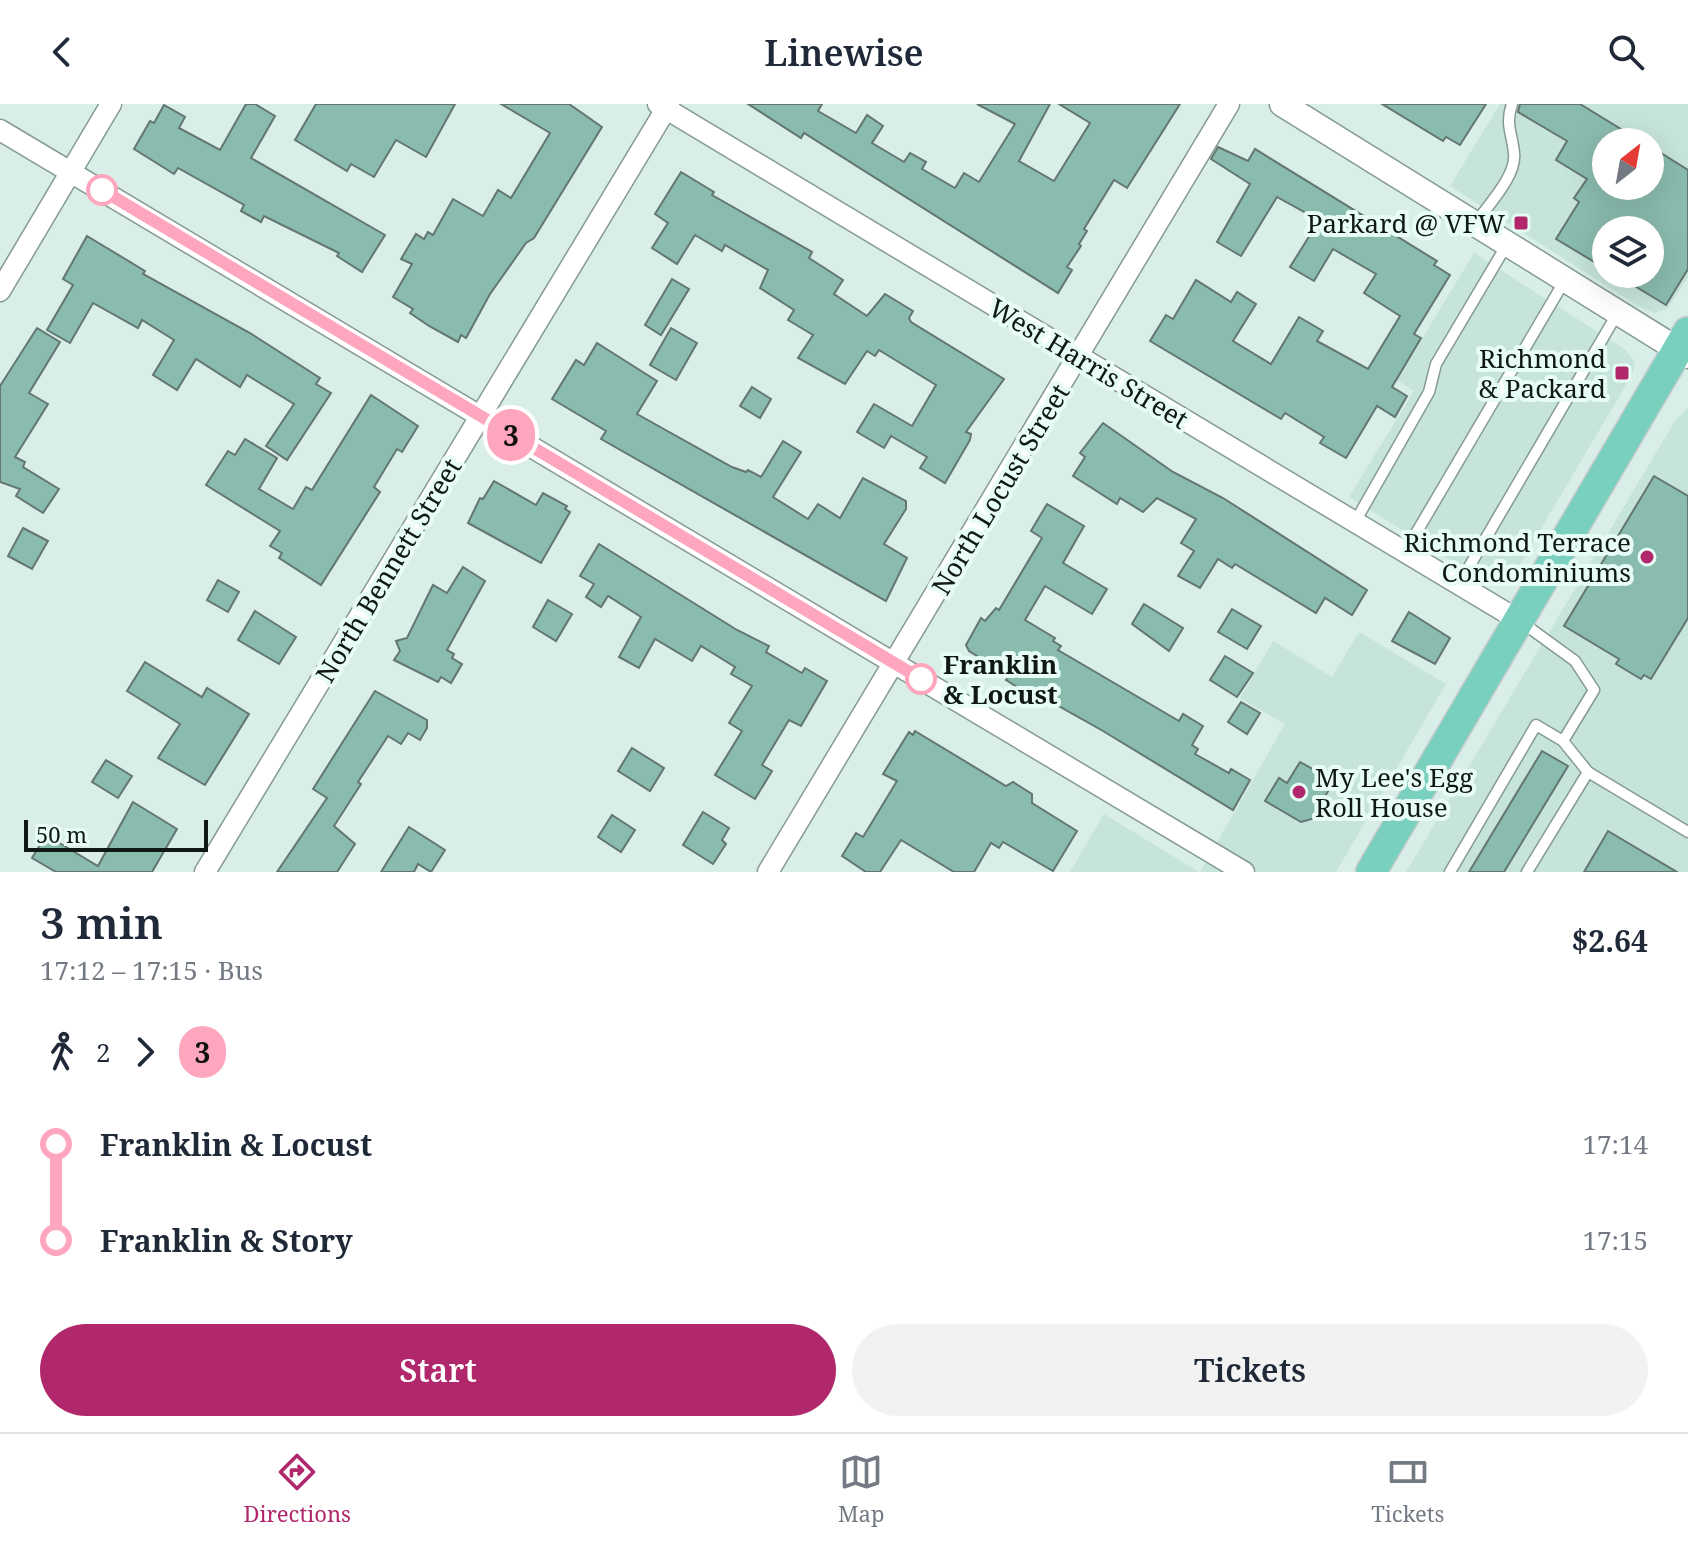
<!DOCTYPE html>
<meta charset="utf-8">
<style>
:root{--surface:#fff;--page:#f2f2f3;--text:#1f2937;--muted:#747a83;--line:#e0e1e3;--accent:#b0286b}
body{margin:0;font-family:"Noto Serif",serif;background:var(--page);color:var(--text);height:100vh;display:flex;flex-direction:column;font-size:30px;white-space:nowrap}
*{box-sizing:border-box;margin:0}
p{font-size:26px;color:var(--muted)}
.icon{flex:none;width:44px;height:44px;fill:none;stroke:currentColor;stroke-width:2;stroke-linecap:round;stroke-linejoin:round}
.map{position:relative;height:768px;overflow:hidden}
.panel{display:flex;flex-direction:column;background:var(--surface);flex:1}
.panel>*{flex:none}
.badge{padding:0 16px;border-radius:26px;font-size:28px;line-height:52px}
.needle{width:52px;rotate:31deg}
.tools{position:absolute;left:1592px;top:24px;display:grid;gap:16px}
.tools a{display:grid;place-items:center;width:72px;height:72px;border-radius:50%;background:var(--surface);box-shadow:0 8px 32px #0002;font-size:40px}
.scale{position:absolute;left:24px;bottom:20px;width:184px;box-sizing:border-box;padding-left:8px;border:4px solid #101816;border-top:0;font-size:22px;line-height:28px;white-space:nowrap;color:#101816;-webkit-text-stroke:6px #e6fcf5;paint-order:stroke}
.map>.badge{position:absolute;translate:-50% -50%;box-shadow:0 0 0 4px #fff}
.legs{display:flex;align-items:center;gap:12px;height:88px;padding:0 40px;font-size:26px}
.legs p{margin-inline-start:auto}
.overview{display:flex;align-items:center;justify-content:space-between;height:136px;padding:0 40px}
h1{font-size:44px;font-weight:600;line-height:60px}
.primary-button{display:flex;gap:16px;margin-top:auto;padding:16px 40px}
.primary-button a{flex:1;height:92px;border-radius:48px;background:var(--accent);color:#fff;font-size:32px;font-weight:600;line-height:92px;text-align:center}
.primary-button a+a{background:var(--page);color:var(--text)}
ul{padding:0 40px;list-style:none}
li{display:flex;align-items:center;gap:28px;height:96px;font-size:30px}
li i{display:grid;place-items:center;width:12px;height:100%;margin:0 10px;background:currentColor}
li i::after{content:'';width:20px;height:20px;margin:-10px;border:6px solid;border-radius:50%;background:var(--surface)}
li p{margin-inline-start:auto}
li:first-child i{background:linear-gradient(#0000 50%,currentColor 0)}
li:last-child i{background:linear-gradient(currentColor 50%,#0000 0)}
header{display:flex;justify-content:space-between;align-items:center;height:104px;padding:0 40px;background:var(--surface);font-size:36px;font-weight:600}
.tabs{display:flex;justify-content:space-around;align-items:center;height:112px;border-top:2px solid var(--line);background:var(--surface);font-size:22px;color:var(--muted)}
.tabs a{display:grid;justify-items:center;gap:4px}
.tabs .selected{color:var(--accent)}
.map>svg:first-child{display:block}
.built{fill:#c6e4db;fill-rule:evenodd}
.building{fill:#89bbae;stroke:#637670;stroke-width:2}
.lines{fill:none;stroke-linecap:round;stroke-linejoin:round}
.service-casing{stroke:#869a94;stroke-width:13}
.minor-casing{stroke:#869a94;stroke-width:23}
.tertiary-casing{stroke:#869a94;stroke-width:27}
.primary-casing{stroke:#cacccc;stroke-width:33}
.service{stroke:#fff;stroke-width:10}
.minor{stroke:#fff;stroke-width:20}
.tertiary{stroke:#fff;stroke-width:24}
.primary{stroke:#7ad0bf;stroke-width:30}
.line-1-casing{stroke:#fff;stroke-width:18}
.line-1{stroke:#fea6bd;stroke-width:12}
.stop-1-dot{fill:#fff;stroke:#fea6bd;stroke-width:4}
.poi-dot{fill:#b0286b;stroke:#e6fcf5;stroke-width:3}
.labels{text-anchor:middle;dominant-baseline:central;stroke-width:8;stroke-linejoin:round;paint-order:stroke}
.poi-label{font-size:26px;fill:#101816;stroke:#e6fcf5;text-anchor:end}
.street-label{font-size:26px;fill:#101816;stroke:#e6fcf5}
.stop-label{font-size:26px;font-weight:bold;fill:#101816;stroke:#e6fcf5;text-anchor:start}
</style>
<header><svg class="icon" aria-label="back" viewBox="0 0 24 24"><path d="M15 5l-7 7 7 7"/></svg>Linewise<svg class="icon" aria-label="search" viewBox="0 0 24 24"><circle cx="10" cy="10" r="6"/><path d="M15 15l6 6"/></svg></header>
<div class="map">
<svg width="1688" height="768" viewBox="0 0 1688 768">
<rect width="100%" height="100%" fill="#d9eee8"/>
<g class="built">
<path d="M1500 0H1688V173L1668 204 1655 209 1638 202 1450 82ZM1606 38H1650V82H1606ZM1606 126H1650V170H1606Z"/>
<polygon points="1474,149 1626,246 1635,259 1632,271 1516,467 1500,479 1483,476 1349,393 1414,287 1397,276"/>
<polygon points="1688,304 1688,768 1406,768 1675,317"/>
<polygon points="1359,528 1446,580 1336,768 1200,768 1285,620 1240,594 1273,537 1332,573"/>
<polygon points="1104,710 1199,768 1070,768"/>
</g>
<g class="building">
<polygon points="246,0 255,0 275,12 251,54 385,131 362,168 337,152 339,149 264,112 261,118 241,107 244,101 178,64 174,70 134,45 150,17 154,19 164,1 185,13 179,24 220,46"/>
<polygon points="316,0 455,0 426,53 396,36 374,73 351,60 347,67 295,36"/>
<polygon points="501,0 569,0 602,23 534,134 526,139 490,190 466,234 461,231 458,238 429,222 410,209 413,205 393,193 412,160 401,155 416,130 424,135 428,128 433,131 453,95 483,112 498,86 511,94 550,29"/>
<polygon points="748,0 822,0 818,7 856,29 867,11 883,22 872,39 904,58 910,49 926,58 922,65 955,84 964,69 979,78 1015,20 977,0 1050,0 1019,57 1054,77 1090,19 1059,0 1180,0 1127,84 1114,76 1084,125 1087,127 1079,140 1081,142 1067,163 1072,166 1058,189 804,29 801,34"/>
<polygon points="1382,0 1486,0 1460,41 1446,33 1443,37"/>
<polygon points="1520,0 1580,0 1642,38 1606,38 1606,82 1650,82 1650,52 1661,49 1688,66 1688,165 1666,201 1615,170 1650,170 1650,126 1606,126 1606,165 1556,135 1579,98 1574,94 1587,75 1556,56 1567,37 1518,8"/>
<polygon points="1218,43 1248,57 1255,45 1437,157 1434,161 1450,171 1414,230 1421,234 1392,283 1407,292 1395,313 1377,302 1346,354 1320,339 1324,333 1285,309 1281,315 1150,237 1166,211 1173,215 1196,176 1231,198 1237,188 1256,200 1233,237 1271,260 1299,213 1323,227 1317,237 1368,265 1400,212 1364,189 1376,170 1333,145 1314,177 1290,163 1315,123 1309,120 1313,113 1277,93 1241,152 1217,138 1250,80 1211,55"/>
<polygon points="681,68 714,88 712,91 812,148 809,154 843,176 834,190 867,212 885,190 913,207 909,214 911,218 1004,275 966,328 971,330 970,336 945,379 920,364 927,353 891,332 884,344 857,328 874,300 912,322 936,281 879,246 875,252 867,247 845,280 798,254 813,231 788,216 794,206 760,184 768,166 725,141 722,147 695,131 677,160 652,144 668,119 655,110"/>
<polygon points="87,132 145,167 143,170 250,229 320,274 316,280 331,289 287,356 266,342 294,300 247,271 240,283 196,255 177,286 153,271 174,236 142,216 138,224 93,199 70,239 47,226 73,181 63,175"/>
<polygon points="672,175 689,185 661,231 645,221"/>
<polygon points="37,224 60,238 29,289 48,300 15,353 25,358 23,363 59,385 43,409 16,392 20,385 0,378 0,282"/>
<polygon points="671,224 697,239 676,276 650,261"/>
<polygon points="597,239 657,277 637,310 732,363 746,368 748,366 761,373 783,337 801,348 773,393 808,415 818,400 840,414 863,374 906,397 906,405 884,440 907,454 886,497 601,335 606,327 552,295 576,256 584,261"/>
<polygon points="752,283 771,295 760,314 740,302"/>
<polygon points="371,291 418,322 402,348 397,345 374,383 380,388 321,481 279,454 282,449 270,442 280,427 206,381 228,347 235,351 245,335 277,354 259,385 293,405 306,383 312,386"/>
<polygon points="1103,319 1173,368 1223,394 1367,486 1352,511 1325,494 1316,509 1235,460 1232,464 1218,455 1200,484 1178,472 1194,447 1181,439 1196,415 1157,394 1143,408 1120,394 1117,400 1073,372 1085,353 1080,349"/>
<polygon points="1654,372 1688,392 1688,514 1651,575 1644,571 1641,575 1616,560 1619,555 1564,522"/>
<polygon points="494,377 536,401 543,389 567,402 565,405 570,408 541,459 468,419 480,394 483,395"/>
<polygon points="1047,400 1084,422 1063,459 1107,485 1092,510 1045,482 1025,516 1055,534 1053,537 1061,542 1058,546 1179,617 1183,610 1203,622 1192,641 1198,645 1195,650 1229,669 1231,665 1250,676 1233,706 1103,627 1030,586 1028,590 1006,576 1009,572 969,547 966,541 981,514 985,517 996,504 999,506 1042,434 1031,427"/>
<polygon points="23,424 48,437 32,465 8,452"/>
<polygon points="599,440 737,526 769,542 766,548 802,569 805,564 827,577 801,622 789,616 762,661 772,667 755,695 715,671 742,627 729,619 752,582 731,570 735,563 701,542 692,557 655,535 639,564 619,553 641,513 608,492 601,503 586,493 594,480 580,472"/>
<polygon points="463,463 485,477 447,546 454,550 452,554 462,560 451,579 441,573 438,578 394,556 400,547 396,537 407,534 433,481 447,489"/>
<polygon points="218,476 239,488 228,508 207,496"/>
<polygon points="548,496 572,510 556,537 533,523"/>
<polygon points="1144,500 1183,524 1169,547 1132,520"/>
<polygon points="1232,505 1261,522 1247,545 1218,528"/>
<polygon points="255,507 296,533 279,560 238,536"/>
<polygon points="1409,508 1450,534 1435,560 1392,537"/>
<polygon points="1225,552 1253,569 1237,593 1210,576"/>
<polygon points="145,558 202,593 207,584 249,610 205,681 158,654 180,620 127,587"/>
<polygon points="375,587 427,616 427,624 420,636 408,629 401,640 388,632 358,678 361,680 334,722 355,740 337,768 277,768 327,694 313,685"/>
<polygon points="1241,598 1260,609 1247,630 1228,618"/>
<polygon points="915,627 1006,682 1013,678 1032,690 1032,699 1077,727 1053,767 1003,738 999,744 991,739 974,768 954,768 901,736 880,768 866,768 842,752 856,729 863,733 897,677 883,670 909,628 913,631"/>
<polygon points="632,644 664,664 650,687 618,667"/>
<polygon points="1542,647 1568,662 1504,768 1469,768"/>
<polygon points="106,656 132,672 118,694 92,678"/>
<polygon points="1300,658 1334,677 1312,715 1301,718 1265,697 1279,674 1287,679"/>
<polygon points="133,698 177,725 152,768 56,768 32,754 46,731 98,762"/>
<polygon points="703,708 729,724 722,736 726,740 713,760 683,741"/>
<polygon points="612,711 635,726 621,748 598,733"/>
<polygon points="409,723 445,746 431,768 418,760 414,768 381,768"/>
<polygon points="1608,727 1677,768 1584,768"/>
</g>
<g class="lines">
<defs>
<g id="service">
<path d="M1475 120C1487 102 1517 72 1514 49 1512 29 1505 20 1512 0"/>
<polyline points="1355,418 1429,288 1436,260 1506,142"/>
<polyline points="1405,448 1565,176"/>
<polyline points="1459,480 1617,210"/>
<polyline points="1520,517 1575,557 1594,586 1563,637"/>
<polyline points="1450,768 1536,621 1563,637 1588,668"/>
<polyline points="1527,768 1588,668 1688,728"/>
</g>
<g id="minor">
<polyline points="658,0 1520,517"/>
<polyline points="0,26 1244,768"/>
<polyline points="0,187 111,0"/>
<polyline points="205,768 669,0"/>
<polyline points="768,768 1229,0"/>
</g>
<polyline id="tertiary" points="1282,0 1688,252"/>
<polyline id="primary" points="1371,768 1688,228"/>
</defs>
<use href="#service" class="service-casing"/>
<use href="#minor" class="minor-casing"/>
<use href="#tertiary" class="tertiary-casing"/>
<use href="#primary" class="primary-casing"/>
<use href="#service" class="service"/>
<use href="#minor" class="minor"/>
<use href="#tertiary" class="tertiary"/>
<use href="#primary" class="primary"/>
</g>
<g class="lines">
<defs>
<polyline id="line-1" points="102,86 921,575"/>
</defs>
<use href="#line-1" class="line-1-casing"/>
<use href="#line-1" class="line-1"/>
</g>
<g class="stop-1-dot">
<circle cx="102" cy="86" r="14"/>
<circle cx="921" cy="575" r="14"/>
</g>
<g class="poi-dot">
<rect x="1513" y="111" width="16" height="16" rx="4"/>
<rect x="1614" y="261" width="16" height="16" rx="4"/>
<circle cx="1647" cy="453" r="8"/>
<circle cx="1299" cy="688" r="8"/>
</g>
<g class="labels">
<g class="poi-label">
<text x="1505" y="119">Parkard @ VFW</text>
<text x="1606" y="254">Richmond<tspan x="1606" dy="30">&amp; Packard</tspan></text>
<text x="1631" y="438">Richmond Terrace<tspan x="1631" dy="30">Condominiums</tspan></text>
<text x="1315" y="673" text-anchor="start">My Lee's Egg<tspan x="1315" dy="30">Roll House</tspan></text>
</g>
<g class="street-label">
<text transform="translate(1089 259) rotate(31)">West Harris Street</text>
<text transform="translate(1000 385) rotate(-59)">North Locust Street</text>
<text transform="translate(388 466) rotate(-59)">North Bennett Street</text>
</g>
<g class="stop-label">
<text x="943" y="560">Franklin<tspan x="943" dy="30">&amp; Locust</tspan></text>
</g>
</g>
</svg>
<div class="tools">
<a><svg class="needle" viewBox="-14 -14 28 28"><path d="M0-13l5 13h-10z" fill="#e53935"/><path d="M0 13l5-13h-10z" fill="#747a83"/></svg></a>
<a><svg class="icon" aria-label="layers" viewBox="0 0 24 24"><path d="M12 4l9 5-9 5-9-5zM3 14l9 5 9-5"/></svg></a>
</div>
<div class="scale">50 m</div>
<b class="badge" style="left:511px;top:331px;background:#fea6bd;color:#111">3</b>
</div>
<section class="panel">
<div class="overview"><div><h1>3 min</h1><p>17:12 – 17:15 · Bus</p></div><b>$2.64</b></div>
<div class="legs"><svg class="icon" aria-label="walk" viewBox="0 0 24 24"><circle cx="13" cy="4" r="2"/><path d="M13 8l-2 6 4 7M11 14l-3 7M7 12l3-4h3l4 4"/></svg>2<svg class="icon" aria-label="forward" viewBox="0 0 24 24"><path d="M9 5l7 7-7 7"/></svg><b class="badge" style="background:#fea6bd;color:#111">3</b></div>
<ul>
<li><i style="color:#fea6bd"></i><b>Franklin &amp; Locust</b><p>17:14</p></li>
<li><i style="color:#fea6bd"></i><b>Franklin &amp; Story</b><p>17:15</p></li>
</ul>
<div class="primary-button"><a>Start</a><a>Tickets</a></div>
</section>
<nav class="tabs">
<a class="selected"><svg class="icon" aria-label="directions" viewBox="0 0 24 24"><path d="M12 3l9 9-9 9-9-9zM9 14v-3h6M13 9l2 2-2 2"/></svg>Directions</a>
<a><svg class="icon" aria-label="map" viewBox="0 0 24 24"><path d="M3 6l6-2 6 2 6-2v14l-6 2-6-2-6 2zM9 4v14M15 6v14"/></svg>Map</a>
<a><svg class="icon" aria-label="tickets" viewBox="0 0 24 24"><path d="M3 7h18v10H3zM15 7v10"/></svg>Tickets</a>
</nav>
